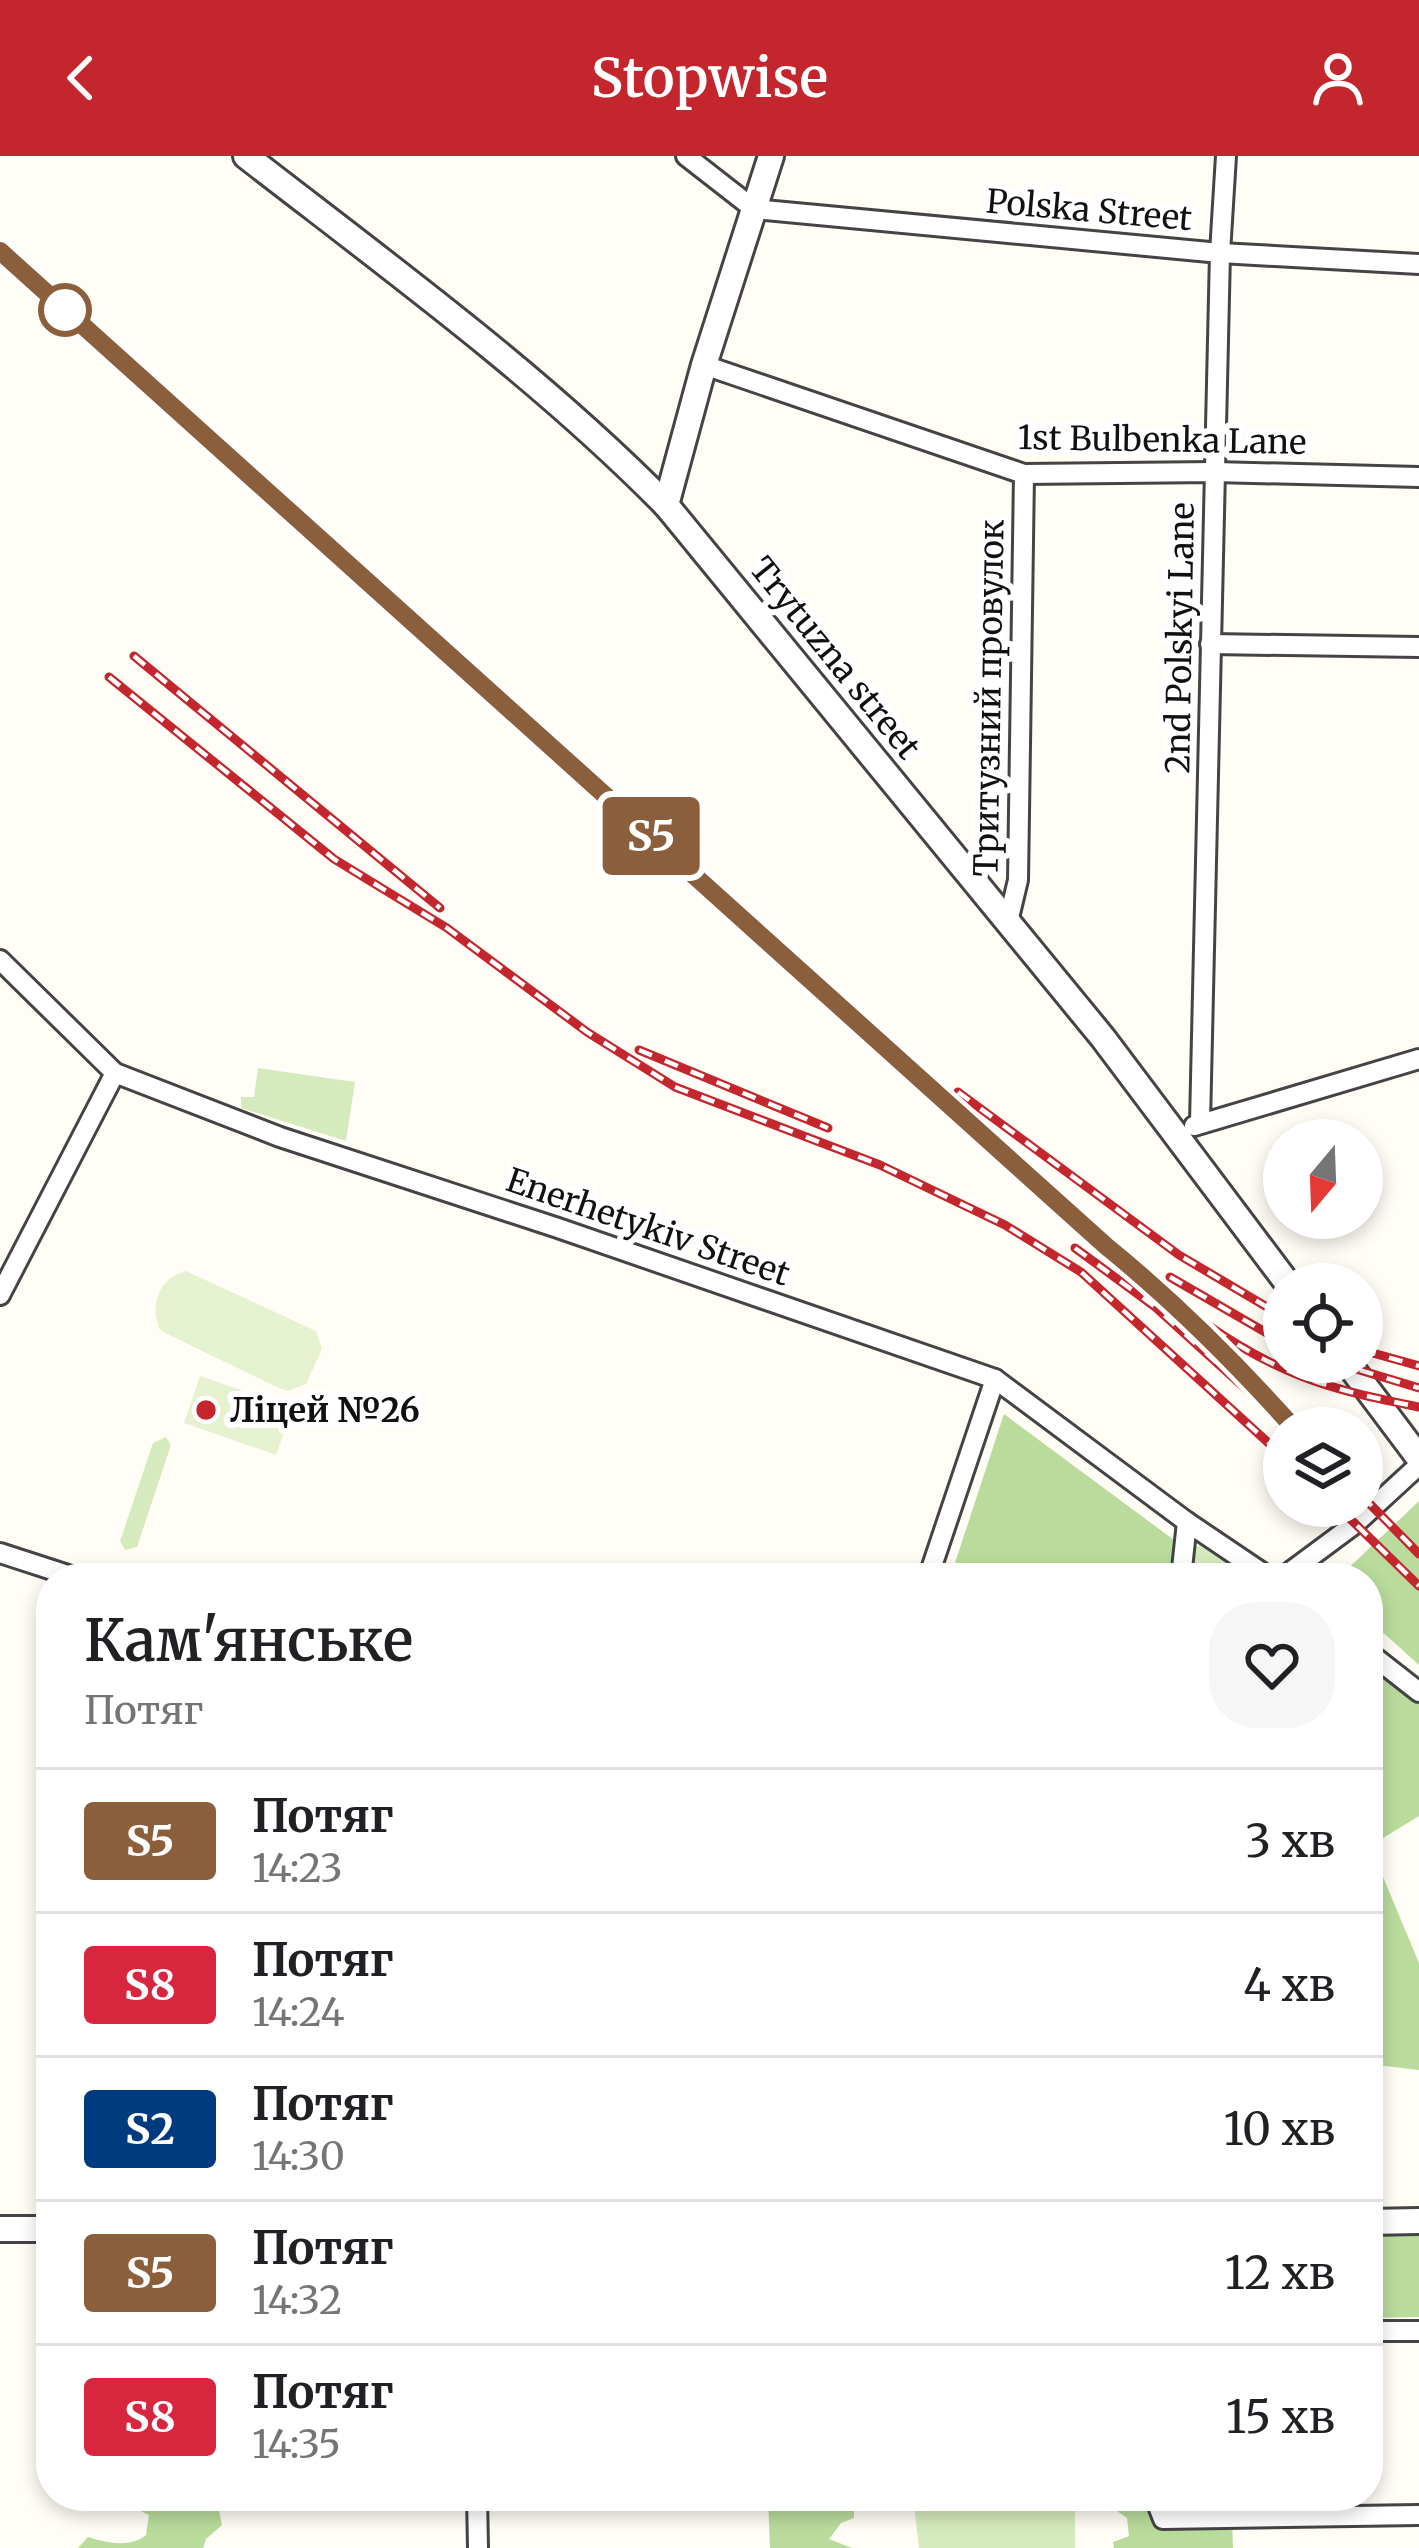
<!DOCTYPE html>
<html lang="uk">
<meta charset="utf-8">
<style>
:root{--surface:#fff;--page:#f6f6f6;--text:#202124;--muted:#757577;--line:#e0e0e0;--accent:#c4262e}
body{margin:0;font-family:Merriweather,serif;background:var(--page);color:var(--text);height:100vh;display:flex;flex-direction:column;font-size:45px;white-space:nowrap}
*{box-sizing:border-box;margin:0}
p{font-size:39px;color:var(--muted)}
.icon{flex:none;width:66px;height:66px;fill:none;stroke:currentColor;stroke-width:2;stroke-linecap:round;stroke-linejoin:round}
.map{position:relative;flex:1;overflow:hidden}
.side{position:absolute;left:36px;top:1407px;width:1347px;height:948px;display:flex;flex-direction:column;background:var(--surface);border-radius:48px;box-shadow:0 6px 18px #0003}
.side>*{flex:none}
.badge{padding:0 24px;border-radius:9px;font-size:42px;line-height:78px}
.needle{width:78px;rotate:199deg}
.fabs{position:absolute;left:1263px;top:963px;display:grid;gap:24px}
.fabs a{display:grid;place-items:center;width:120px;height:120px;border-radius:50%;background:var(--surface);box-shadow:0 6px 18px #0003;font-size:60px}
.map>.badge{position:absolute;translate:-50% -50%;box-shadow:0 0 0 6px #fff}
.round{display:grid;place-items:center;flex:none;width:126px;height:126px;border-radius:48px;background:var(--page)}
.headline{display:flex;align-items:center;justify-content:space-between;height:204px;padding:0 48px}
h1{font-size:57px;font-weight:600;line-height:90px}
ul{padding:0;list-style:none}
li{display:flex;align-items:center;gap:36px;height:144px;padding:0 48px;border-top:3px solid var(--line)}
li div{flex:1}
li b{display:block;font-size:45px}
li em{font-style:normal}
li .badge{min-width:132px;font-weight:700;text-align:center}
header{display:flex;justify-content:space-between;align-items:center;height:156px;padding:0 48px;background:var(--accent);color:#fff;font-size:54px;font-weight:600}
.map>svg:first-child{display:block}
.green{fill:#d5ebbd}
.forest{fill:#b9dc9c}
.pitch{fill:#e6f2cf}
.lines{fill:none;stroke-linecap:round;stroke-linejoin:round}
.minor-casing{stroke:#444;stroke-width:24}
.tertiary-casing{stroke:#444;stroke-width:30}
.minor{stroke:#fff;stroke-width:18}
.tertiary{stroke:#fff;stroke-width:24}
.rail-casing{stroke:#c4262e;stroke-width:9}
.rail{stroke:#fff;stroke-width:4.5;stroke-dasharray:14;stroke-linecap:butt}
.line-casing{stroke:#fff;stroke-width:27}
.line{stroke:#8b5e3c;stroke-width:18}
.stop-dot{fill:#fff;stroke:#8b5e3c;stroke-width:6}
.poi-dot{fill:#c4262e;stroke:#fff;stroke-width:4.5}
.labels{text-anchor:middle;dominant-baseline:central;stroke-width:12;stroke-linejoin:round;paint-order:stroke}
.street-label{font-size:33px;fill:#111;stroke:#fff}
.poi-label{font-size:33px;font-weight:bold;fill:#111;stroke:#fff;text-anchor:start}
</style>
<header><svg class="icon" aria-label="back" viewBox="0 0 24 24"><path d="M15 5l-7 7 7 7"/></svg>Stopwise<svg class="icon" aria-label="person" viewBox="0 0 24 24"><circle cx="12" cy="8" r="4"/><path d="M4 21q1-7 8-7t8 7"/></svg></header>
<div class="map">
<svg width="1419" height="2392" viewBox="0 0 1419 2392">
<rect width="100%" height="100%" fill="#fffdf5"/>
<g class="green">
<polygon points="258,912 355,926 346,985 241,952 241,941 254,941"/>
<polygon points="166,1281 171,1289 137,1391 125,1394 120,1385 153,1287"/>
<polygon points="1207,1386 1253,1421 1253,1422 1188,1422 1192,1393"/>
<polygon points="913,2340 1075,2340 1075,2392 919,2392"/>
</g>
<g class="forest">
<polygon points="1004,1258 1178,1387 1174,1422 950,1422"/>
<polygon points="1419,1345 1419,1509 1368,1463 1368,1422 1338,1422"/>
<polygon points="1368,1508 1419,1548 1419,1660 1370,1690 1419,1807 1419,1914 1368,1908"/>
<polygon points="1419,2076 1419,2161 1368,2162 1368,2077"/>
<path d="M109 2340H216L222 2369 206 2383 203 2392H78L88 2381C107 2387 130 2392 146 2379L149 2359Z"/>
<polygon points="768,2340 854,2340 854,2362 841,2367 829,2383 852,2392 770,2392"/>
<polygon points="1096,2340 1154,2340 1163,2363 1232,2364 1233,2392 1114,2392 1113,2386 1129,2380 1127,2362"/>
</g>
<g class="pitch">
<path d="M186 1115 316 1175 322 1193 306 1228 288 1235 279 1232 161 1175C148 1152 159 1121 186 1115Z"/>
<polygon points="200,1220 293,1252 276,1299 184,1267"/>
</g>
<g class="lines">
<defs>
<g id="minor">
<polyline points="686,0 754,53 1220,97 1419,108"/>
<polyline points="704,209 1024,318 1214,316 1419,321"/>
<polyline points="1210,488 1419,491"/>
<polyline points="1008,766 1018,724 1024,318"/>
<polyline points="0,804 115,917 280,981 558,1072 995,1223 1187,1366 1270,1422"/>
<polyline points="1200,967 1220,97 1226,0"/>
<polyline points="1194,970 1419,903"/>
<polyline points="0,1139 115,917"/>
<polyline points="0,1397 77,1422"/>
<polyline points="928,1422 995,1223"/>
<polyline points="1181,1422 1187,1366"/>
<polyline points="1282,1422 1356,1367 1419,1309"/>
<polyline points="1368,1496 1419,1536"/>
<polyline points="1368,2175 1419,2175"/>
<polyline points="477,2340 478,2392"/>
<polyline points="1154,2340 1163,2363 1419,2359"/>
</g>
<g id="tertiary">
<path d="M246 0C389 111 539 220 666 349L1103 882 1288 1128"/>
<polyline points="666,349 704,209 771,0"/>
<polyline points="1347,1206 1419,1302"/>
<polyline points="1368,2066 1419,2065"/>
<polyline points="0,2073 51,2073"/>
</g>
</defs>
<use href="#minor" class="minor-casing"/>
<use href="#tertiary" class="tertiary-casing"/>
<use href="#minor" class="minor"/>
<use href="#tertiary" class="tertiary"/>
<defs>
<g id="rail">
<path d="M0 95 1106 1090C1166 1139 1228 1192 1301 1220 1339 1235 1379 1243 1419 1251"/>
<polyline points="134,500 440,752"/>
<polyline points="109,521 334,703 447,772 587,876 675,931 880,1009 1005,1069 1081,1116 1284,1301"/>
<polyline points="639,894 828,972"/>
<polyline points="958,936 1179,1099 1284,1161"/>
<polyline points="1075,1092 1154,1150 1289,1272"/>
<polyline points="1170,1121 1284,1187"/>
<polyline points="1362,1194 1419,1210"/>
<polyline points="1333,1206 1419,1232"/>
<polyline points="1362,1340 1419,1398"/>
<polyline points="1337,1350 1419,1430"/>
</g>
</defs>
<use href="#rail" class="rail-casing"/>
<use href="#rail" class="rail"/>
</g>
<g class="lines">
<defs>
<path id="line" d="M0 95 1106 1090C1175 1146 1235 1206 1294 1272"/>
</defs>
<use href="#line" class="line-casing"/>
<use href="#line" class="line"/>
</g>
<circle class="stop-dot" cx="65" cy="154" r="24"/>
<circle class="poi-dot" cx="206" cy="1254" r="12"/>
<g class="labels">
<g class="street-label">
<text transform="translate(1089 54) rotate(5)">Polska Street</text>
<text transform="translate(1162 284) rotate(1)">1st Bulbenka Lane</text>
<text transform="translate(1180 482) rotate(-89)">2nd Polskyi Lane</text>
<text transform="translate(835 502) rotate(51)">Trytuzna street</text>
<text transform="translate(989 542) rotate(-89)">Тритузний провулок</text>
<text transform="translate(648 1071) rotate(19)">Enerhetykiv Street</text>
</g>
<g class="poi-label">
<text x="230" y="1254">Ліцей №26</text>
</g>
</g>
</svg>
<div class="fabs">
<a><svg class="needle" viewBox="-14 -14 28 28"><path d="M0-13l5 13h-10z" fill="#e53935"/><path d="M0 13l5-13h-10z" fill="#757577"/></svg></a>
<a><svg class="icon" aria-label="locate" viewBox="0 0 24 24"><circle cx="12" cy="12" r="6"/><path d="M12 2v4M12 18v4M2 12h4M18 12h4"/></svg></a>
<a><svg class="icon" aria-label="layers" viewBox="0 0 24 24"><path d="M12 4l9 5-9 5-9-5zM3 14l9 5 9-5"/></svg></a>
</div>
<b class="badge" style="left:651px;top:680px;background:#8b5e3c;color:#fff">S5</b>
<section class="side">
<div class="headline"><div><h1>Кам'янське</h1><p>Потяг</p></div><a class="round"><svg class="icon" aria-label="heart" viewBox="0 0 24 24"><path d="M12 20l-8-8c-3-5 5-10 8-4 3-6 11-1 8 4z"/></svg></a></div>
<ul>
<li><span class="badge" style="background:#8b5e3c;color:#fff">S5</span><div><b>Потяг</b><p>14:23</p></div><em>3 хв</em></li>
<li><span class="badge" style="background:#d7263d;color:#fff">S8</span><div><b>Потяг</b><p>14:24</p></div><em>4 хв</em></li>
<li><span class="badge" style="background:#003b80;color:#fff">S2</span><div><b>Потяг</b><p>14:30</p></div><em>10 хв</em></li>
<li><span class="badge" style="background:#8b5e3c;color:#fff">S5</span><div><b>Потяг</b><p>14:32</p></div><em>12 хв</em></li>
<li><span class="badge" style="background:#d7263d;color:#fff">S8</span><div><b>Потяг</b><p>14:35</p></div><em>15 хв</em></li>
</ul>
</section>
</div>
